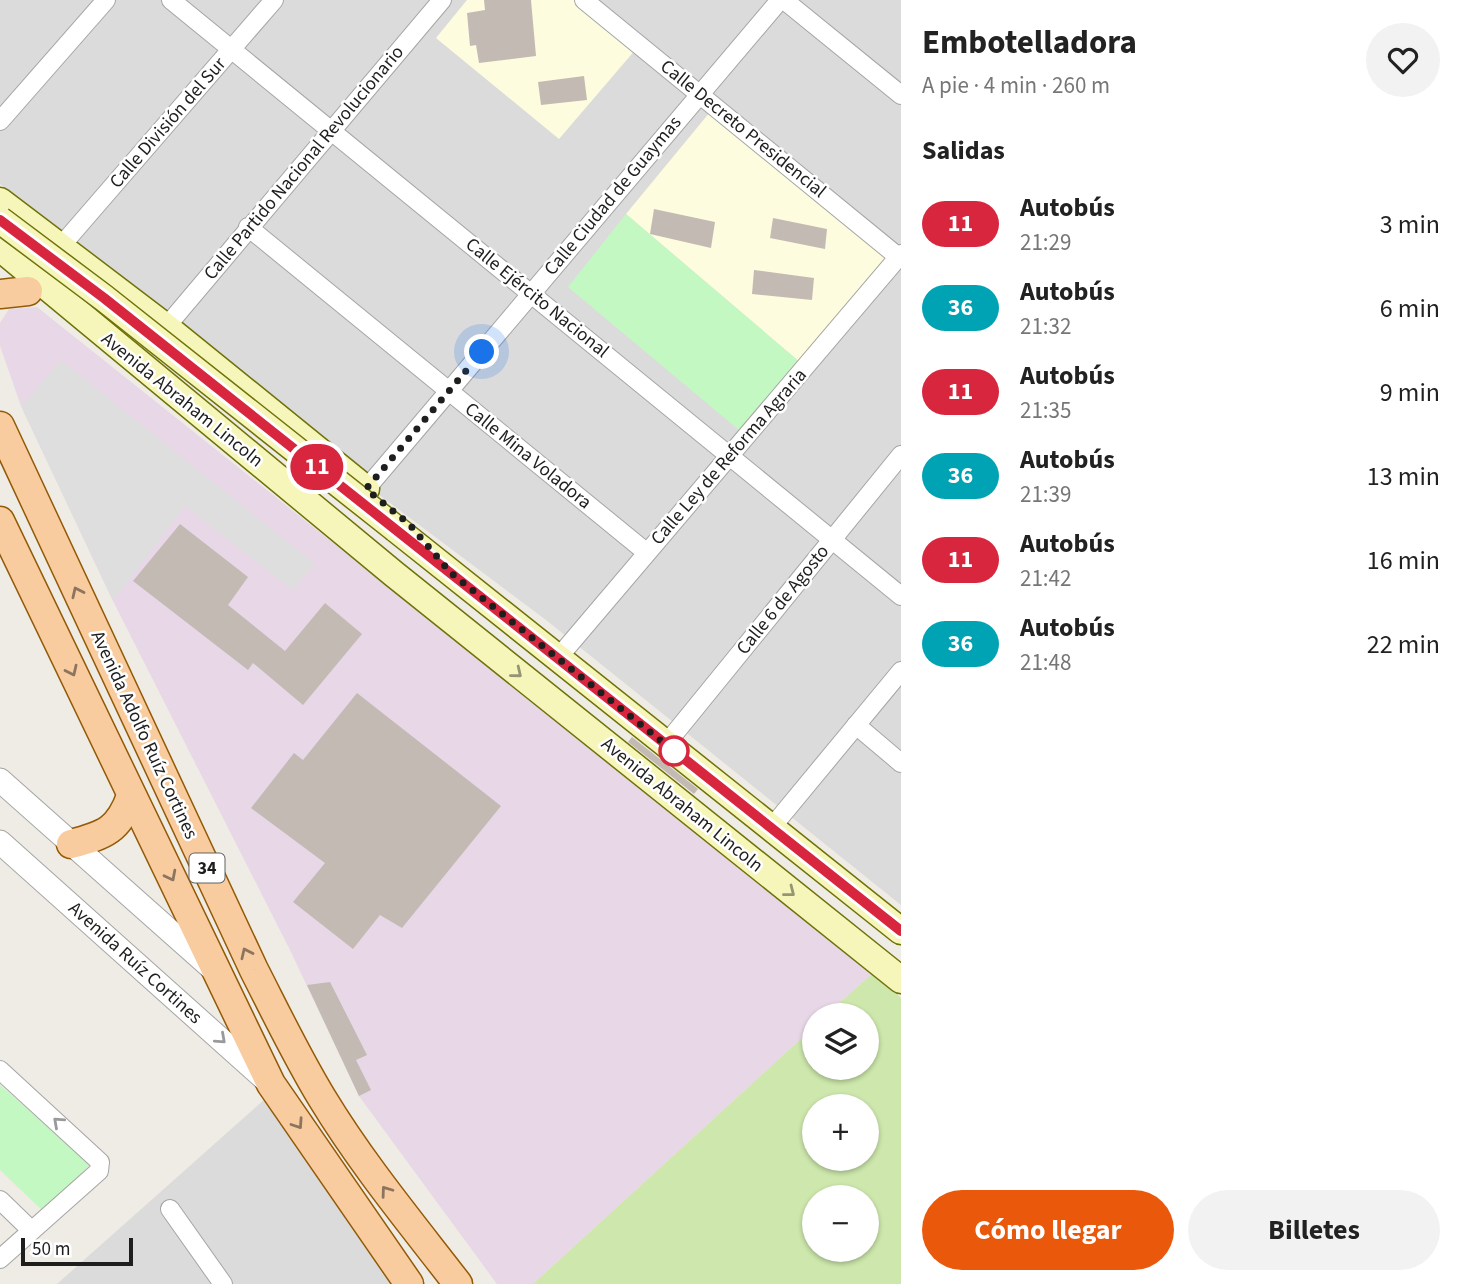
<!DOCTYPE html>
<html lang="es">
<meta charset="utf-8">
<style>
:root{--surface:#fff;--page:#f2f2f2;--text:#222;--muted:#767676;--accent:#ea580c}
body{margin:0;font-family:"Source Sans 3",sans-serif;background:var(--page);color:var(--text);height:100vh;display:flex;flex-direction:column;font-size:26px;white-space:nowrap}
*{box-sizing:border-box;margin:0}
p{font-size:23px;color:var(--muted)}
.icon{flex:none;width:38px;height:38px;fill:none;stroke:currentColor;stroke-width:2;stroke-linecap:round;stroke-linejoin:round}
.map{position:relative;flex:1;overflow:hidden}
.side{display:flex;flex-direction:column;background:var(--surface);width:560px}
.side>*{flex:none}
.badge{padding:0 14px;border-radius:23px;font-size:24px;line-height:46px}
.tools{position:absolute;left:802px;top:1003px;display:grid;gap:14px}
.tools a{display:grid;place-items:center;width:77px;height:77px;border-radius:50%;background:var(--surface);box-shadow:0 2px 5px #0004;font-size:35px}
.scale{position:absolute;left:21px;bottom:18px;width:112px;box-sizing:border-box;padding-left:7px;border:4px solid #1e1e1e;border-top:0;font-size:19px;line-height:24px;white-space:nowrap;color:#1e1e1e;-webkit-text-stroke:5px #fff;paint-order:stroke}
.you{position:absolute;width:35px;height:35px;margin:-18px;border:5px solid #fff;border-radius:50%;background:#1a73e8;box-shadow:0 0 0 10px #1a73e833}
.map>.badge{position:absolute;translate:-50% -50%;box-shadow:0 0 0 4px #fff}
h2{padding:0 21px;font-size:26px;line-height:63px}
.round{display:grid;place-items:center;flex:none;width:74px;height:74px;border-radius:37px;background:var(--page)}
.head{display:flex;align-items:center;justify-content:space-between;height:119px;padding:0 21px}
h1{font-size:33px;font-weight:700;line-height:52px}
.cta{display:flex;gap:14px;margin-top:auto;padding:14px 21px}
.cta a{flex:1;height:80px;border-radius:42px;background:var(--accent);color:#fff;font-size:28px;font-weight:700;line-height:80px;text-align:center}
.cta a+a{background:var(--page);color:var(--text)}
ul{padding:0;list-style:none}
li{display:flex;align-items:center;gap:21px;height:84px;padding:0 21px}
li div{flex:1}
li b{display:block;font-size:26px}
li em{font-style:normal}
li .badge{min-width:77px;font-weight:700;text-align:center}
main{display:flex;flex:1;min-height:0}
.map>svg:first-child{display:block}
.residential{fill:#dcdbdb}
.industrial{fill:#e8d7e6}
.education{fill:#fefcde}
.grass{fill:#cde7ac;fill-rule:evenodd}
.park{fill:#c3f8c3}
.parking{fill:#dedede}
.building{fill:#c3bab4}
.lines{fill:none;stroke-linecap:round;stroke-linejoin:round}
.minor-casing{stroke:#a5a5a5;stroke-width:20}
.tertiary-casing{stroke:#a5a5a5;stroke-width:25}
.secondary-casing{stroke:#6e7208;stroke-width:29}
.primary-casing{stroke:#935a05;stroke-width:31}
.minor{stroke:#fff;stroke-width:18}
.tertiary{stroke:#fff;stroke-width:23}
.secondary{stroke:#f7f6ba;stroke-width:26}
.primary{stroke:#f9cca0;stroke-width:28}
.secondary-bridge-casing{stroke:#6e7208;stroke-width:29;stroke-linecap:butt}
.secondary-bridge{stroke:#f7f6ba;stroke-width:26}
.oneway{stroke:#8c755f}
.oneway2{stroke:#959574}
.oneway3{stroke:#9a9a9a}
.line-casing{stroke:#fff;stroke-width:16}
.line{stroke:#d7263d;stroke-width:10}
.walk{stroke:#1e1e1e;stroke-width:7;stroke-dasharray:0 12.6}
.stop-dot{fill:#fff;stroke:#d7263d;stroke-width:3.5}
.labels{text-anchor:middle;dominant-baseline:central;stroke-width:5;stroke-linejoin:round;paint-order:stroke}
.shield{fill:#fff;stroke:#626262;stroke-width:2}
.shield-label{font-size:18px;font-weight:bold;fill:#1e1e1e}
.street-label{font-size:19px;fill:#1e1e1e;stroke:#fff}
</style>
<main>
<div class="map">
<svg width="901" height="1284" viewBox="0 0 901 1284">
<rect width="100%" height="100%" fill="#efebe5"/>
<g class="residential">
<polygon points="0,0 901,0 901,905 546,620 370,488 0,184"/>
<polygon points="266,1098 406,1284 57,1284"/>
</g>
<polygon class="industrial" points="37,307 873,973 826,1015 814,1015 814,1027 533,1284 497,1284 359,1096 290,950 113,601 21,406 0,346 0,323 9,309"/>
<g class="education">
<polygon points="467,0 578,0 636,49 559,139 436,38"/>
<polygon points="710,112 891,257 802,364 626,214"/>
</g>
<path class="grass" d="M873 973 901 998V1284H533L814 1027V1068H866V1015H826ZM814 1106H866V1158H814ZM814 1197H866V1250H814Z"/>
<g class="park">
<polygon points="626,214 802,364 745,435 568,287"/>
<polygon points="0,1085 91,1164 43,1211 0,1170"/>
</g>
<polygon class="parking" points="61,360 315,564 292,590 185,506 113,601 21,406"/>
<g class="building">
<polygon points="484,0 531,0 536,56 479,63 476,45 470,46 467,13 485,10"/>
<polygon points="584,76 587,100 541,105 538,82"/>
<polygon points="654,209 715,222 711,248 650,234"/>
<polygon points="773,218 827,229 825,249 770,238"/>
<polygon points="754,270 814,278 812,300 752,294"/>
<polygon points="180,524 248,577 228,605 285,651 325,603 362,634 303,705 253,663 248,670 133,581"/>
<polygon points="357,693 501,806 402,928 380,915 353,949 293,902 325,863 251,808 294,753 303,760"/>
<polygon points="632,737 698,789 694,794 628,742"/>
<polygon points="330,982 367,1055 356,1060 371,1090 359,1096 307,985"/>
</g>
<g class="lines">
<defs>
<g id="minor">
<polyline points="171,0 901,596"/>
<polyline points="584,0 901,259"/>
<polyline points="784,0 901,95"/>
<polyline points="0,121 106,0"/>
<polyline points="248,227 646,552"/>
<polyline points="61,246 274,0"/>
<polyline points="166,327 442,0"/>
<polyline points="366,489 780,0"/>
<polyline points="557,659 901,254"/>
<polyline points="856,725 901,763"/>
<polyline points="666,744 901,455"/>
<polyline points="772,827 901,671"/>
<polyline points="0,1070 100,1162 99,1171 0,1259"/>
<polyline points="0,1200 31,1230"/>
<polyline points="170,1209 223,1284"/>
</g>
<g id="tertiary">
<polyline points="0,780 215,971"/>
<polyline points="0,842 266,1080"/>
</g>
<g id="secondary">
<polyline points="0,201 166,327 366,489"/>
<polyline points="0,248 394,574 901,980"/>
<polyline points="396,529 901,931"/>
</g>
<g id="primary">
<polyline points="0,294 28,291"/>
<path d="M0 426 254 970C276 1013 297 1057 322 1098 362 1164 411 1223 458 1284"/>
<polyline points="0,521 271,1084 409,1284"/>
<path d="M71 844C105 835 119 830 131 796"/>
</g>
</defs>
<use href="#minor" class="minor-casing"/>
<use href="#tertiary" class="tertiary-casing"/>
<use href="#secondary" class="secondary-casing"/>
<use href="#primary" class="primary-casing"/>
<use href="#minor" class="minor"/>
<use href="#tertiary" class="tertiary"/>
<use href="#secondary" class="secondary"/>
<use href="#primary" class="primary"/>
<defs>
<polyline id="secondary-bridge" points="0,220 104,298 396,529"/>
</defs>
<use href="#secondary-bridge" class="secondary-bridge-casing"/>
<use href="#secondary-bridge" class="secondary-bridge"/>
</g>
<defs><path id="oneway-chevron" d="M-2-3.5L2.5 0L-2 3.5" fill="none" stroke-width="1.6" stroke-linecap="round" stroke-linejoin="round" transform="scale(1.75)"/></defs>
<g class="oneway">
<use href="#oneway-chevron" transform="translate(77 592) rotate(-115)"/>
<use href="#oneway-chevron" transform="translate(72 671) rotate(65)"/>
<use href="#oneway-chevron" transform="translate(171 876) rotate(63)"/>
<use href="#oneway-chevron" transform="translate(246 953) rotate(-115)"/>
<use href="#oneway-chevron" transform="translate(298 1124) rotate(56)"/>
<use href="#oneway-chevron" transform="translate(386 1191) rotate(-126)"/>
</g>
<g class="oneway2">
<use href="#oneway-chevron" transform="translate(517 673) rotate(39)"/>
<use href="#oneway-chevron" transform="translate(790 892) rotate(38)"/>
</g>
<g class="oneway3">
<use href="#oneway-chevron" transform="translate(221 1039) rotate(42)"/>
<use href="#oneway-chevron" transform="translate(58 1122) rotate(-138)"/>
</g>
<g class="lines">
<defs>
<polyline id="line" points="0,220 104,298 901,931"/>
</defs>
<use href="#line" class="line-casing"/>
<use href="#line" class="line"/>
<polyline class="walk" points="482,352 366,489 409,524 451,573 674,751"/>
</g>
<circle class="stop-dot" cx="674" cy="751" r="14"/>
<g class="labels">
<rect class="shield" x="189.5" y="853.5" width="35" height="29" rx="5"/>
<g class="shield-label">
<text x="207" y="868">34</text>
</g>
<g class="street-label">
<text transform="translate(168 123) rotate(-49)">Calle División del Sur</text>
<text transform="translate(743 129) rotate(39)">Calle Decreto Presidencial</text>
<text transform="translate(304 163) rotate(-50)">Calle Partido Nacional Revolucionario</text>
<text transform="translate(613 196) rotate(-50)">Calle Ciudad de Guaymas</text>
<text transform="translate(537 298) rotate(39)">Calle Ejército Nacional</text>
<text transform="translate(182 400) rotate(39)">Avenida Abraham Lincoln</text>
<text transform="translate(528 456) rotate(39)">Calle Mina Voladora</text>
<text transform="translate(729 457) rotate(-49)">Calle Ley de Reforma Agraria</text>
<text transform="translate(783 600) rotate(-51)">Calle 6 de Agosto</text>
<text transform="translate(144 735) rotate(65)">Avenida Adolfo Ruíz Cortines</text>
<text transform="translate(682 805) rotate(39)">Avenida Abraham Lincoln</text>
<text transform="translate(135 963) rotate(42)">Avenida Ruíz Cortines</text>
</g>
</g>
</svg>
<div class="tools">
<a><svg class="icon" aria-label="layers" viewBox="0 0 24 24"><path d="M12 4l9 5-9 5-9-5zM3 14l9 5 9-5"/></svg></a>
<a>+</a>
<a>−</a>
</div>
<div class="scale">50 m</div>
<div class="you" style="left:482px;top:352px"></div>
<b class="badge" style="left:317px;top:467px;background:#d7263d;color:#fff">11</b>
</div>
<section class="side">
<div class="head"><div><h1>Embotelladora</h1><p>A pie · 4 min · 260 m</p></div><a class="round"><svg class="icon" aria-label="heart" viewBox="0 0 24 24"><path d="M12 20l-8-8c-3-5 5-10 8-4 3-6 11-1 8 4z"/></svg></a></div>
<h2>Salidas</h2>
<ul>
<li><span class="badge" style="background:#d7263d;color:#fff">11</span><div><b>Autobús</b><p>21:29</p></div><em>3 min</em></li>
<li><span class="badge" style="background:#00a3b4;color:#fff">36</span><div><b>Autobús</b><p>21:32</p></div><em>6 min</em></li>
<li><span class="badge" style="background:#d7263d;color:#fff">11</span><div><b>Autobús</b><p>21:35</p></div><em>9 min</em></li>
<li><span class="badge" style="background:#00a3b4;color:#fff">36</span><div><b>Autobús</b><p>21:39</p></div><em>13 min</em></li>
<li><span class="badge" style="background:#d7263d;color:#fff">11</span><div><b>Autobús</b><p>21:42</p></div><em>16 min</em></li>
<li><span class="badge" style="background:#00a3b4;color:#fff">36</span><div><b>Autobús</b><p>21:48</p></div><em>22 min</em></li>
</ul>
<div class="cta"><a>Cómo llegar</a><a>Billetes</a></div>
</section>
</main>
